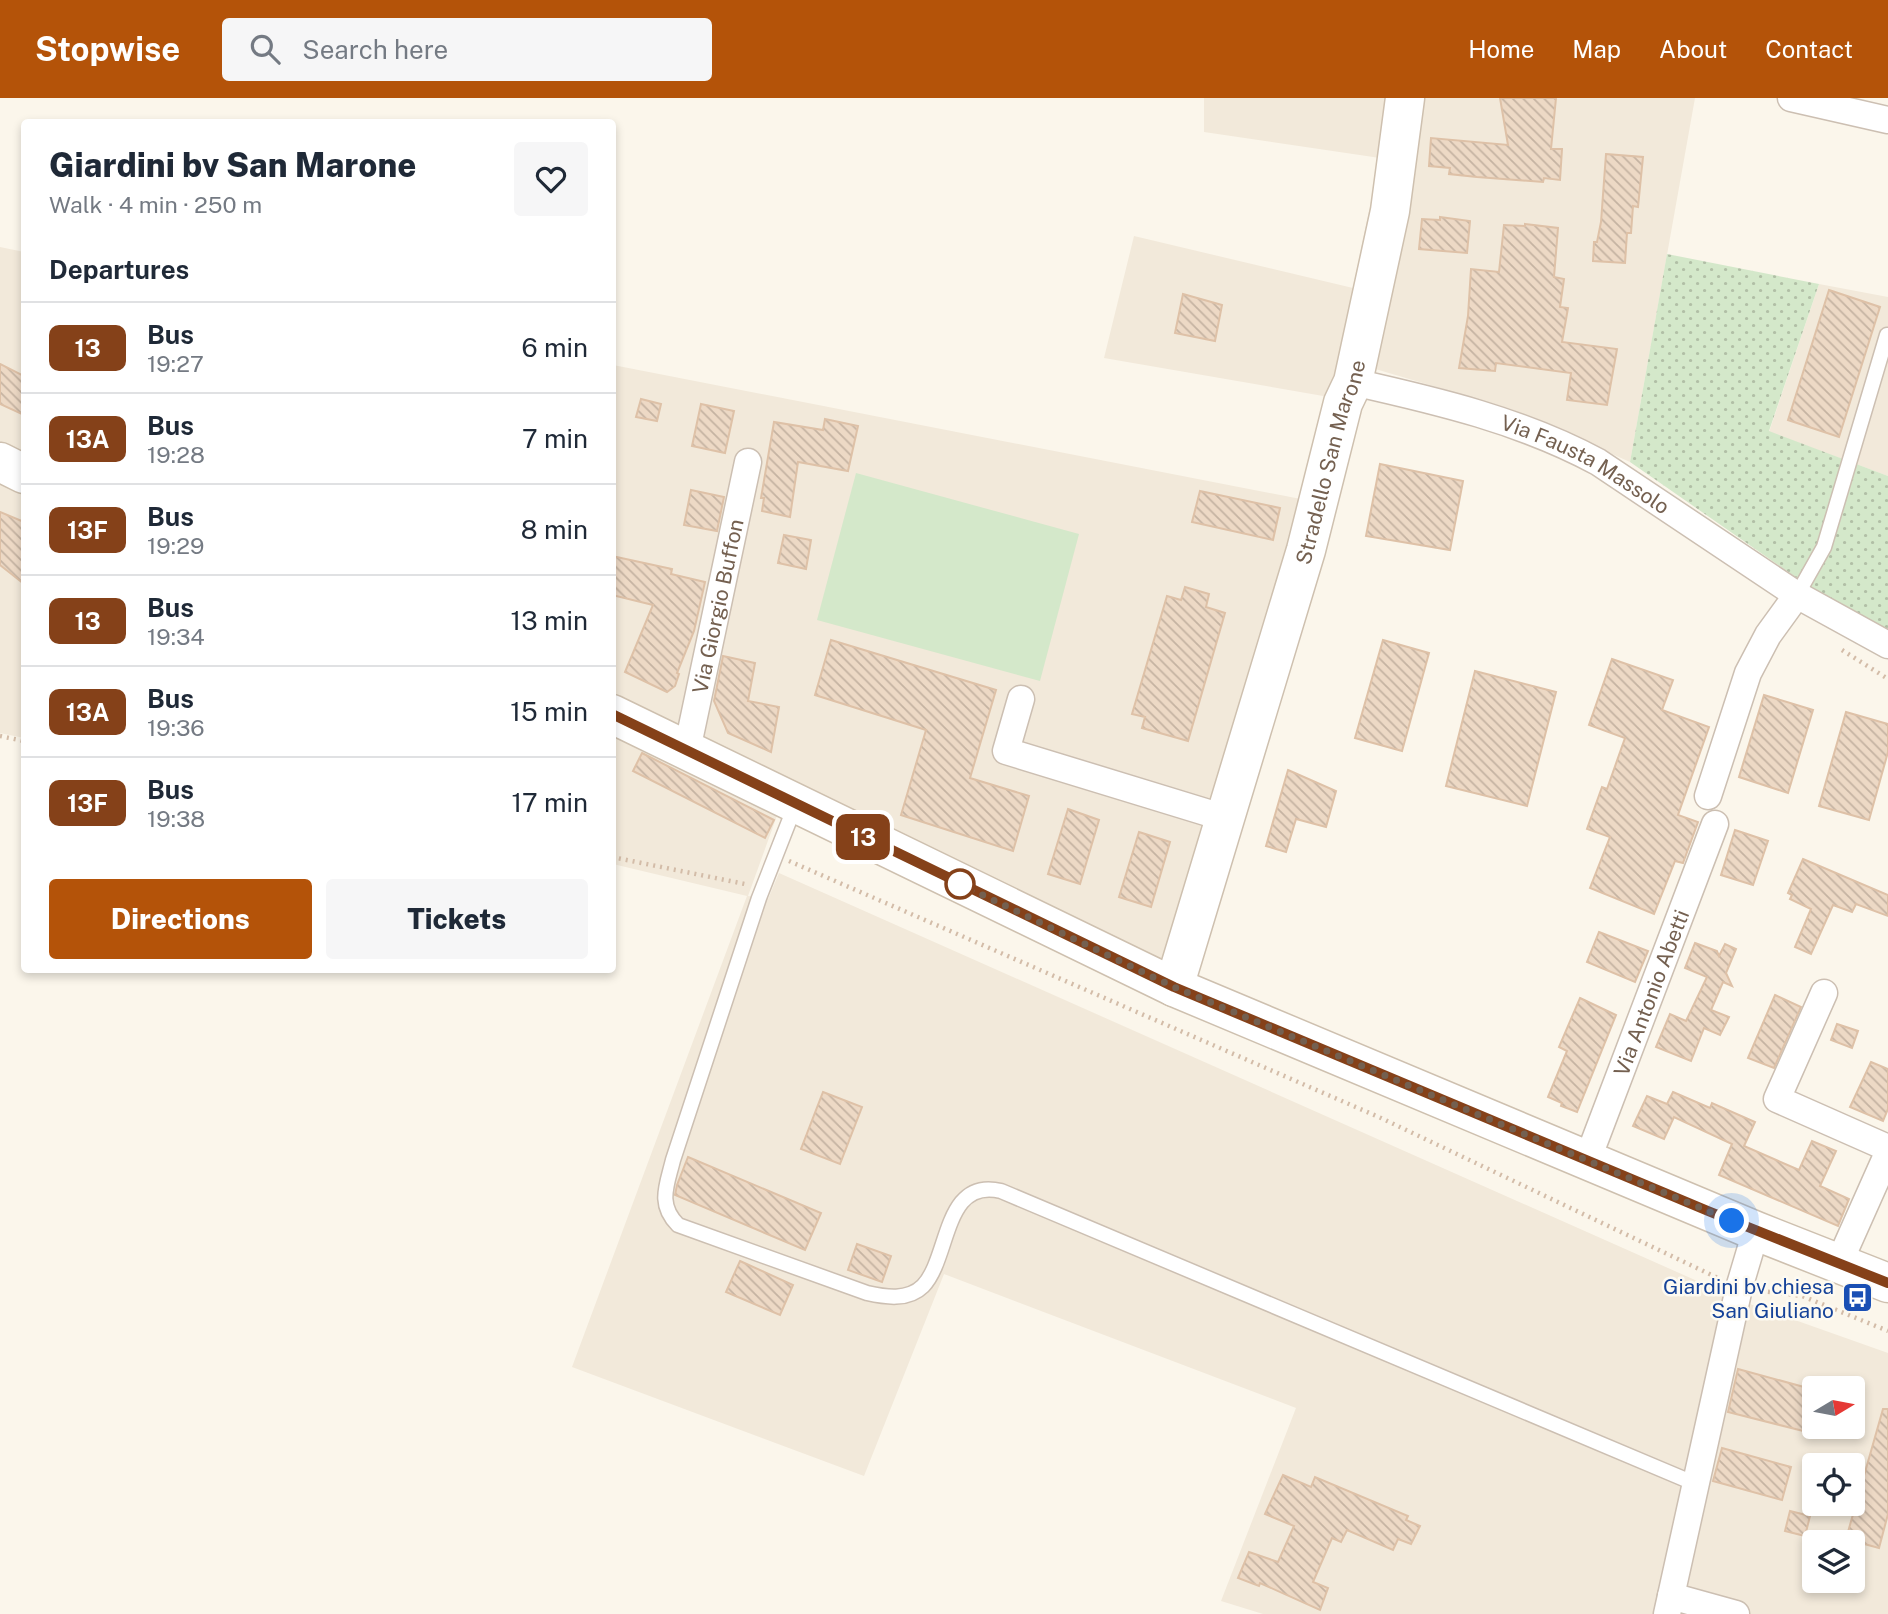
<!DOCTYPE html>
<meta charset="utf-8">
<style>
:root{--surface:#fff;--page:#f6f6f7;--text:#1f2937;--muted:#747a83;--line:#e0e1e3;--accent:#b45309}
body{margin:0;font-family:"Public Sans",sans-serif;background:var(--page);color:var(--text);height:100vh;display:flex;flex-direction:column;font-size:26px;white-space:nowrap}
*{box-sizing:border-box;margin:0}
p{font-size:23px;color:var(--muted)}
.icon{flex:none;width:38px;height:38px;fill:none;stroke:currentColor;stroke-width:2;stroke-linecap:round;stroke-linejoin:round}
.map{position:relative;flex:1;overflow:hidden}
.sheet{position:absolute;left:21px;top:21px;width:595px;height:854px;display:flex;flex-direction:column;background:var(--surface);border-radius:7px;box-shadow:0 4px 10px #0003}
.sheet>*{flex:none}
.badge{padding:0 14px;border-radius:10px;font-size:24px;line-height:46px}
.needle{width:46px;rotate:80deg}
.buttons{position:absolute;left:1802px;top:1278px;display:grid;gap:14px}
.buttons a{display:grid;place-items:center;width:63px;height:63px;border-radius:7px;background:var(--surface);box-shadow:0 4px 10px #0003;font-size:35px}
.you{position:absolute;width:35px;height:35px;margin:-18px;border:5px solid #fff;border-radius:50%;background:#1a73e8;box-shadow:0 0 0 10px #1a73e833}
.map>.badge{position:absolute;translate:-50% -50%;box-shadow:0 0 0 4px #fff}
h2{padding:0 28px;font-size:26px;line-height:63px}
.round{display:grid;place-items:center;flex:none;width:74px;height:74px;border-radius:7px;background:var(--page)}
.summary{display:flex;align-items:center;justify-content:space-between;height:119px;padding:0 28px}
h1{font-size:33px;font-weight:800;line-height:52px}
.cta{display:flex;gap:14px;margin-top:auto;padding:14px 28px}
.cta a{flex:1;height:80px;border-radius:7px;background:var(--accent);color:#fff;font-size:28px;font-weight:800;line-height:80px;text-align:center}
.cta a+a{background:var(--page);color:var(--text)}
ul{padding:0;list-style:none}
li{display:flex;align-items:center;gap:21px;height:91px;padding:0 28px;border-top:2px solid var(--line)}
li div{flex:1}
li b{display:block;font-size:26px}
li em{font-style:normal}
li .badge{min-width:77px;font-weight:700;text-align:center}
header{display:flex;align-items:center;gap:42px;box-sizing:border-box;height:98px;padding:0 35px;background:var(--accent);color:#fff}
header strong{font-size:33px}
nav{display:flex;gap:38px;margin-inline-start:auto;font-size:24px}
.search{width:490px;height:63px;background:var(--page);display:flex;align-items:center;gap:18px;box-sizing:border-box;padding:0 24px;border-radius:7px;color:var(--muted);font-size:26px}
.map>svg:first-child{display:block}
.residential{fill:#f2e9da;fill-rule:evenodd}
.grass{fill:url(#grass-dots)}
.park{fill:#d4e8ca}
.building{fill:url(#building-back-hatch);stroke:#dec1a7;stroke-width:2}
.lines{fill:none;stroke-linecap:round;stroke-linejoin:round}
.lane-casing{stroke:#ccbfb2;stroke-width:17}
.street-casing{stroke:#ccbfb2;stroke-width:29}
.secondary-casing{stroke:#cec0af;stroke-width:41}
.path{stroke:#d3bca8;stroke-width:4.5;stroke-dasharray:2 5;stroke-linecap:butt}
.lane{stroke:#fff;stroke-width:14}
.street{stroke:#fff;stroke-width:26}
.secondary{stroke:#fff;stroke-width:38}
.line-casing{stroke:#fff;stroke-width:16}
.line{stroke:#854119;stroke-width:10}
.walk{stroke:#746050;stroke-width:7;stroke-dasharray:0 12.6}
.stop-dot{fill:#fff;stroke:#854119;stroke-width:3.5}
.labels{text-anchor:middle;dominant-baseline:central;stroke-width:5;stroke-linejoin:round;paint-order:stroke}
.street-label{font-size:21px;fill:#746050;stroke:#fdfaf1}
.transit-label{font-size:21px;fill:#164399;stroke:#fdfaf1;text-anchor:end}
</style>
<header>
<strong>Stopwise</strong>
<div class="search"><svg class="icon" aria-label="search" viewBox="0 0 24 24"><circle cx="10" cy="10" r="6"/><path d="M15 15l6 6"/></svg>Search here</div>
<nav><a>Home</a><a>Map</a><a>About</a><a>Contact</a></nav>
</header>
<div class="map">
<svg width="1888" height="1516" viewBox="0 0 1888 1516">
<defs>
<pattern id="grass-dots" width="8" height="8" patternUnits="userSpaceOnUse" patternTransform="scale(1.75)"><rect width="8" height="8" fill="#d4e8ca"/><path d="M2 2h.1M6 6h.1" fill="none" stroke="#b1bfa6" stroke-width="1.8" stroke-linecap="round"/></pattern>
<pattern id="building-back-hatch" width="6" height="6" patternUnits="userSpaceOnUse" patternTransform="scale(1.75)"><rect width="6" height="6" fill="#edd9c5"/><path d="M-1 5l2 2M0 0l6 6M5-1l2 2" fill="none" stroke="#c5b3a2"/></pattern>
</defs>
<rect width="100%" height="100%" fill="#fbf6eb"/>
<g class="residential">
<polygon points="1204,0 1695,0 1630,364 1511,311 1338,260 1329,299 1104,260 1134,138 1353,190 1380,60 1204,34"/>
<polygon points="0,149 24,154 24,640 0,635"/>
<polygon points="1819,186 1888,199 1888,378 1769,334"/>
<polygon points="613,267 1306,402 1163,869 787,690 748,798 768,801 779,775 1731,1198 1658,1516 1263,1516 1221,1503 1296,1310 944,1176 864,1378 572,1269 747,798 613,766"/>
<path d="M1750 1206 1888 1255V1516H1681ZM1815 1290H1853V1328H1815ZM1815 1367H1853V1405H1815ZM1815 1444H1853V1482H1815Z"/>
</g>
<polygon class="grass" points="1667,156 1819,186 1769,333 1888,378 1888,533 1856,521 1630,364"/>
<polygon class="park" points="856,375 1079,436 1040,583 817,522"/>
<g class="building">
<polygon points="1500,0 1556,0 1551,51 1562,51 1560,82 1544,80 1543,84 1477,79 1449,76 1450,70 1429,68 1431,40 1508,47"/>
<polygon points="1606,56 1643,59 1638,109 1633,108 1631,135 1627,135 1625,165 1593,163 1594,144 1597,144 1601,124"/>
<polygon points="1440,119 1470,123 1467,155 1419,151 1422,121 1440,122"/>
<polygon points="1525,126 1558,130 1554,179 1564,181 1560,209 1568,210 1562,244 1617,251 1607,307 1567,302 1571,275 1496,265 1495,273 1459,270 1468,218 1471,171 1499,174 1504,127 1525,128"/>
<polygon points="1829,192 1880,209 1839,339 1788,322"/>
<polygon points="1183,196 1222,207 1215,243 1175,235"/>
<polygon points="0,266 24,278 24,317 0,306"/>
<polygon points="641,301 661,306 657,323 636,319"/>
<polygon points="701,306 734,313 725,355 692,348"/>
<polygon points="825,321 858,328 848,373 798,364 790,419 762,413 764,400 761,400 774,324 823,332"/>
<polygon points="1380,366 1463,383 1450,452 1366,438"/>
<polygon points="691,392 724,399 717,433 684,427"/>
<polygon points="1200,393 1280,410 1273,442 1192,424"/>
<polygon points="0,414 24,424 24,486 0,467"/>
<polygon points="784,437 811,442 806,471 778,465"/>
<polygon points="612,458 672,471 671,476 705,484 694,533 677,575 679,576 675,588 667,594 625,574 653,507 612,497"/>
<polygon points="1185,489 1209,496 1206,509 1225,515 1188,643 1142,630 1145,619 1132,616 1167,498 1181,502"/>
<polygon points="831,542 996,592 970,680 1029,698 1013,753 901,717 926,632 815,597"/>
<polygon points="1383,542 1429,555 1402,653 1355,640"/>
<polygon points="723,558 755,565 748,603 779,609 771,654 728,635 714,603"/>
<polygon points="1612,561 1673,582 1662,612 1709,629 1678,717 1698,724 1683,765 1675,763 1654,816 1590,790 1610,739 1587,731 1602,689 1607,691 1625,640 1589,627"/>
<polygon points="1475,573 1556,594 1527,708 1446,688"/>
<polygon points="1764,597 1813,612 1788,695 1739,679"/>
<polygon points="1846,614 1888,626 1888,654 1869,722 1819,708"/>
<polygon points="642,655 774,722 765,740 633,673"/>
<polygon points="1288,672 1336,693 1326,729 1296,721 1286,754 1266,748"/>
<polygon points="1068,711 1099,722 1080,786 1048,776"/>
<polygon points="1735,732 1768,743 1753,787 1721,777"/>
<polygon points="1139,734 1170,744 1151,809 1119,799"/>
<polygon points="1803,761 1888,797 1888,818 1856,806 1852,814 1833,807 1811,856 1795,849 1811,811 1790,801 1792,797 1788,795"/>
<polygon points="1599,834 1648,853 1635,884 1587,864"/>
<polygon points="1695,845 1717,853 1719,858 1725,846 1736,851 1726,875 1732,888 1723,884 1711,912 1729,919 1720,937 1704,930 1691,963 1656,949 1670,916 1686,923 1707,879 1685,870"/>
<polygon points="1775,897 1801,909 1774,970 1748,960"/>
<polygon points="1580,900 1616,917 1577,1014 1561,1008 1562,1005 1548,999 1567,953 1559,949"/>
<polygon points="1837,926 1858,933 1852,950 1831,942"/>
<polygon points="1871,964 1888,971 1888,1011 1883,1023 1850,1009"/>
<polygon points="823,994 862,1009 840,1066 801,1051"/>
<polygon points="1673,994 1710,1010 1712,1005 1755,1024 1744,1048 1799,1072 1812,1043 1836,1053 1820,1088 1849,1101 1838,1128 1719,1077 1732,1046 1674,1019 1664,1041 1633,1028 1647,998 1667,1006"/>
<polygon points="688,1059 821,1115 805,1152 675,1097 677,1087"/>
<polygon points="857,1146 891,1158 882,1184 848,1172"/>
<polygon points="740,1163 793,1187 780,1217 726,1194"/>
<polygon points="1738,1271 1815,1292 1815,1336 1728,1314"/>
<polygon points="1883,1311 1888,1311 1888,1416 1879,1450 1846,1441"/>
<polygon points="1722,1350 1791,1369 1782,1402 1713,1383"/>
<polygon points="1283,1377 1311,1389 1315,1379 1408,1418 1406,1422 1420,1428 1411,1446 1398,1441 1393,1452 1347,1432 1341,1444 1332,1440 1313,1484 1328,1490 1320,1512 1260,1485 1259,1488 1238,1480 1249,1454 1278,1464 1294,1428 1265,1416"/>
<polygon points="1790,1413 1810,1418 1805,1438 1785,1433"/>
</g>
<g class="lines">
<defs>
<g id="lane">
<polyline points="1797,497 1824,449 1887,237"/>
<path d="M795 708 759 800 673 1062C667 1087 657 1106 678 1127L867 1195C885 1199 908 1203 923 1188 950 1160 943 1079 1001 1093L1696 1386"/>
</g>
<g id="street">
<polyline points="1791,0 1888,22"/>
<path id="s1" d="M1353 284C1438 303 1522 323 1598 364L1797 497 1888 547"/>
<polyline points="1021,601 1006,653 1225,720"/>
<path id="s2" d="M687 652 748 364"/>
<polyline points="1708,698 1748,575 1768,537 1797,497"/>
<polyline points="1824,895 1777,1001 1888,1050"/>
<path id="s3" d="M1587 1063 1715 726"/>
<polyline points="1839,1165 1888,1055"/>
<polyline points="1671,1498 1736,1516"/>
<polyline points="1667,1516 1739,1190 1756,1133"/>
</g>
<g id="secondary">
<polyline points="0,364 24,376"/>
<polyline points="612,616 1174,889 1756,1133 1888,1185"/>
<path id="s4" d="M1174 889 1306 452 1343 305 1353 284 1390 113 1405 0"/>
</g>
</defs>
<use href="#lane" class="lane-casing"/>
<use href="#street" class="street-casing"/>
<use href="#secondary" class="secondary-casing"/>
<g class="path">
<polyline points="1842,552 1888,581"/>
<polyline points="0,638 24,643"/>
<polyline points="612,759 745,786"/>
<polyline points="789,763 1381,1020 1720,1181"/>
<polyline points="1761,1193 1802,1198 1888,1233"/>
</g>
<use href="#lane" class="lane"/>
<use href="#street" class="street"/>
<use href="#secondary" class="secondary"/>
</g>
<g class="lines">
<defs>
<polyline id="line" points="612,616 1174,889 1708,1113 1888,1185"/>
</defs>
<use href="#line" class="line-casing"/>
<use href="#line" class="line"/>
<polyline class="walk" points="960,786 1174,889 1732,1123"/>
</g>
<defs>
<symbol id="bus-square" viewBox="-11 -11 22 22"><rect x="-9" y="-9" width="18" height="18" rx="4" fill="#1a4fb4" stroke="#fdfaf1"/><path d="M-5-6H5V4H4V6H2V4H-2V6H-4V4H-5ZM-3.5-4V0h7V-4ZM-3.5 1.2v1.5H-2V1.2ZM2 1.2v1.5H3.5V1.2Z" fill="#fff"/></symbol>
</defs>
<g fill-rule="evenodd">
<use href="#bus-square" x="1840" y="1182" width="35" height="35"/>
</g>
<circle class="stop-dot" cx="960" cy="786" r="14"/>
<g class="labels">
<g class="street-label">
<text stroke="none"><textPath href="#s4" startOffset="548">Stradello San Marone</textPath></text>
<text stroke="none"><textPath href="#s1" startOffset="248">Via Fausta Massolo</textPath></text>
<text stroke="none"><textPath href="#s2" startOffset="147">Via Giorgio Buffon</textPath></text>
<text stroke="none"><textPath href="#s3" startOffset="180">Via Antonio Abetti</textPath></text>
</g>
<g class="transit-label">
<text x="1834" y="1188">Giardini bv chiesa<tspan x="1834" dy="24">San Giuliano</tspan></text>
</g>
</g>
</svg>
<div class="buttons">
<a><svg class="needle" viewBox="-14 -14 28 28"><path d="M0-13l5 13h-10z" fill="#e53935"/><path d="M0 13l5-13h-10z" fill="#747a83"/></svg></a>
<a><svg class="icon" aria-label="locate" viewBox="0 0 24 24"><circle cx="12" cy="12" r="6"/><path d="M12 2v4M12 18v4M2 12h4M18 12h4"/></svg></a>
<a><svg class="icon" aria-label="layers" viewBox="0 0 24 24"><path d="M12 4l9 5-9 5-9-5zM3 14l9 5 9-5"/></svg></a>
</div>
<div class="you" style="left:1732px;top:1123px"></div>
<b class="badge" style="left:863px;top:739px;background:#854119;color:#fff">13</b>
<section class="sheet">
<div class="summary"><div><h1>Giardini bv San Marone</h1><p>Walk · 4 min · 250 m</p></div><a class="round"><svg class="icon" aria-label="heart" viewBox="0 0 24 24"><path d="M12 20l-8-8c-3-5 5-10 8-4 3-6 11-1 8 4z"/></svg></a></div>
<h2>Departures</h2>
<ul>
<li><span class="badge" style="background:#854119;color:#fff">13</span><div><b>Bus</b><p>19:27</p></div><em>6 min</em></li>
<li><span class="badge" style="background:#854119;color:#fff">13A</span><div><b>Bus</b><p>19:28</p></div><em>7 min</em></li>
<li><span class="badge" style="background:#854119;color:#fff">13F</span><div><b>Bus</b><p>19:29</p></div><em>8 min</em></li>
<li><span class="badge" style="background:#854119;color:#fff">13</span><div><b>Bus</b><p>19:34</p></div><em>13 min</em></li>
<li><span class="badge" style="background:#854119;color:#fff">13A</span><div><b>Bus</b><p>19:36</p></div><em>15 min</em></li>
<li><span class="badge" style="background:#854119;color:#fff">13F</span><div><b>Bus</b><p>19:38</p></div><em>17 min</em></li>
</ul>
<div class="cta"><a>Directions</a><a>Tickets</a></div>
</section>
</div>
